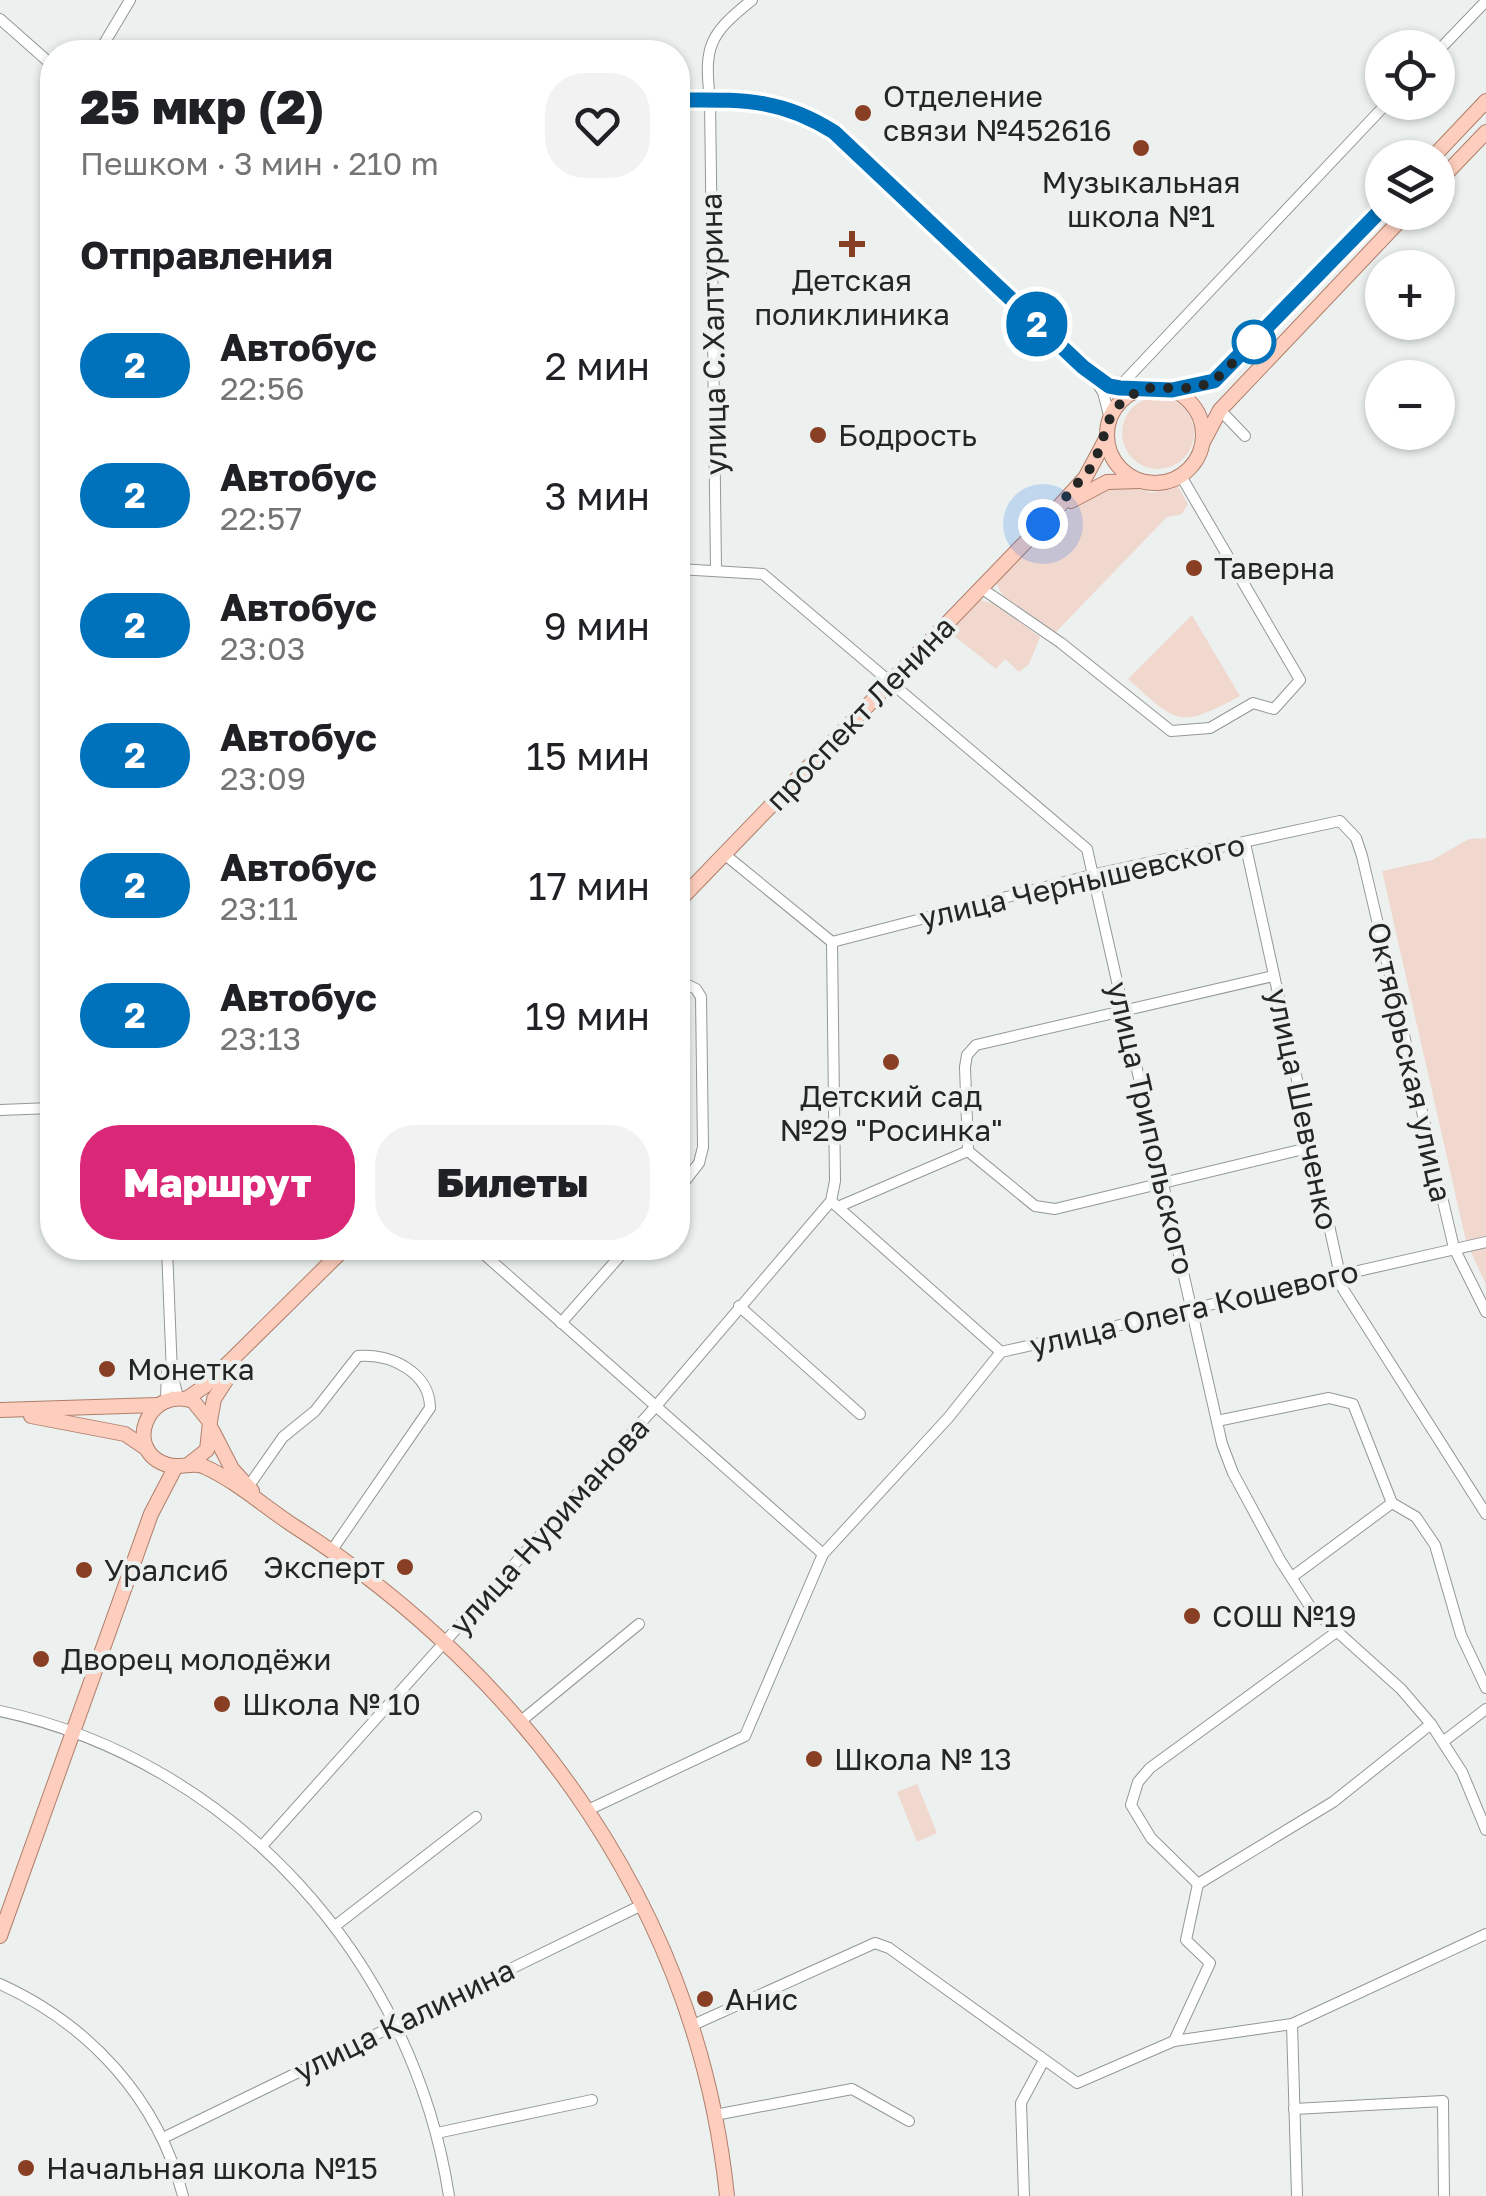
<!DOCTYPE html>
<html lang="ru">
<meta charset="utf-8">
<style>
:root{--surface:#fff;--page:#f2f2f2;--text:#202124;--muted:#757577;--accent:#db2777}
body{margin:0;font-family:"Golos Text",sans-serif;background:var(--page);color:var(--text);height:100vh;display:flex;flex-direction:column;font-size:38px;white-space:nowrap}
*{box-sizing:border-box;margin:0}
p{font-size:32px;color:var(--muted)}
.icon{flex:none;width:55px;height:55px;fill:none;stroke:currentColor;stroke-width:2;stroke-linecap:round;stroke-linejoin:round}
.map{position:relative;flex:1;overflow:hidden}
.details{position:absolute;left:40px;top:40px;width:650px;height:1220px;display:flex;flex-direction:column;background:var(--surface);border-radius:40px;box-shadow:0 2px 8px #0004}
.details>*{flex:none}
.badge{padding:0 20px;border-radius:32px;font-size:35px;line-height:65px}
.controls{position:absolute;left:1365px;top:30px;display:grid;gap:20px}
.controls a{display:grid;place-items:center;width:90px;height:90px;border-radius:50%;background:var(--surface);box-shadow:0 2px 8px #0004;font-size:50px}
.you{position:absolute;width:50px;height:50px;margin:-25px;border:8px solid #fff;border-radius:50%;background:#1a73e8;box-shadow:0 0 0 15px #1a73e833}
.map>.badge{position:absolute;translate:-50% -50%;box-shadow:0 0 0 5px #fff}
h2{padding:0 40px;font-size:38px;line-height:90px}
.round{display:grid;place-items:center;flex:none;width:105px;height:105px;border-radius:40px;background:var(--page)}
.headline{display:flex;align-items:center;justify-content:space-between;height:170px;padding:0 40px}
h1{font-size:48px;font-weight:800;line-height:75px}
.primary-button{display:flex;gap:20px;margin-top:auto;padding:20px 40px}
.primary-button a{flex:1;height:115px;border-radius:40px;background:var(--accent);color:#fff;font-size:40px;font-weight:800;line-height:115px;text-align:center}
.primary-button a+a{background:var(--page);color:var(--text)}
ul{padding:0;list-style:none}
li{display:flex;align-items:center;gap:30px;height:130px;padding:0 40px}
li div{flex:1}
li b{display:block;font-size:38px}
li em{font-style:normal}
li .badge{min-width:110px;font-weight:700;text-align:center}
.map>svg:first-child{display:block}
.green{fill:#f0d8cf}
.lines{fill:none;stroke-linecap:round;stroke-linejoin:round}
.minor-casing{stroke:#939895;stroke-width:12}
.major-casing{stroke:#b07e6b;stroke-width:16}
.minor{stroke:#fff;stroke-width:10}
.major{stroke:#fdcebd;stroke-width:14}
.line-casing{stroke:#fff;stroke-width:22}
.line{stroke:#0072bc;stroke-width:15}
.walk{stroke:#242625;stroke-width:10;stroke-dasharray:0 18}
.poi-dot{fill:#883f23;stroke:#ecf1ef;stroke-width:4}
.stop-dot{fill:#fff;stroke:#0072bc;stroke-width:5}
.labels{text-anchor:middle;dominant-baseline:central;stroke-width:8;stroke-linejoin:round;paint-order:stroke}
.poi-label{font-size:30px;fill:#242625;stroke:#ecf1ef;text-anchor:start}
.street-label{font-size:30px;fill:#242625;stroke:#ecf1ef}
</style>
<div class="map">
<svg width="1486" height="2196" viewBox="0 0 1486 2196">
<rect width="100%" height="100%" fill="#ecf1ef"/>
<g class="green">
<circle cx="1158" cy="433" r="36"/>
<path d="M1127 485 1151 493 1178 486 1188 504 1182 514 1167 517 1055 633 1003 596 996 583C1035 543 1069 492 1127 485Z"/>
<polygon points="980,600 996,604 1040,637 1029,664 1019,672 1005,659 996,669 949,632"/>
<path d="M1192 615 1240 696C1179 729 1178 724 1128 679Z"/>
<polygon points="1486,838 1486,1285 1466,1241 1382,871 1432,860 1469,839"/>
<polygon points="917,1784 937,1833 917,1842 897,1792"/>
</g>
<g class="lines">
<defs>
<g id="minor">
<polyline points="0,19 52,65"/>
<polyline points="1438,51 1486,1"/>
<polyline points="99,52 130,0"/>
<path d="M678 100C740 100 779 97 834 132L1100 380 1109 386 1143 388"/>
<polyline points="1094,379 1103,392 1110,419"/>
<polyline points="1119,387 1388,102"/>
<polyline points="1220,410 1245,436"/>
<path d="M716 568 710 100C704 47 708 35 752 0"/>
<polyline points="678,569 763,574 1087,849 1222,1444 1233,1473 1280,1560 1311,1608 1401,1689 1431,1724 1462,1772 1486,1830"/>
<polyline points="981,588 1061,643 1171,731 1210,728 1253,703 1274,709 1300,680 1181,476"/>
<polyline points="1245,843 1343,1289 1486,1514"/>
<polyline points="729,858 832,942"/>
<polyline points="832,942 1096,874 1340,821 1356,838 1362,856 1454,1248 1486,1312"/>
<polyline points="1273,976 976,1045 967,1055 965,1067 968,1151 1035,1206 1055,1209 1312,1147"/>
<polyline points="678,980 696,989 701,997 703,1147 699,1163 678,1190"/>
<polyline points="0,1110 52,1108"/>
<polyline points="831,1201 1001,1352"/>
<polyline points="840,1206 968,1151"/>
<polyline points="167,1248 172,1374 178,1397"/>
<polyline points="477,1248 823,1554"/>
<polyline points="491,1259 501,1248"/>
<polyline points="739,1306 860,1414"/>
<polyline points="561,1323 627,1248"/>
<polyline points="166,1400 167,1367"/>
<polyline points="1217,1421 1329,1398 1353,1404 1392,1503 1416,1517 1435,1545 1461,1635 1486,1688"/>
<path d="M248 1487 283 1437 315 1411 358 1356C391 1353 430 1373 430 1408L332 1550"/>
<polyline points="1292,1577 1392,1503"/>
<path d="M0 1711C234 1761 413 1961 449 2196"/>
<polyline points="521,1721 639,1624"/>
<polyline points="1444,1741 1486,1709"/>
<polyline points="588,1810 745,1736 823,1554 948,1418 1001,1352 1486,1242"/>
<polyline points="262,1846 656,1406 831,1201 835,1181 832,942"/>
<polyline points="1198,1884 1151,1838 1131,1805 1138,1782 1150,1768 1335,1633"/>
<polyline points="1198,1884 1333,1802 1431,1724"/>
<polyline points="335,1926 476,1817"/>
<path d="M0 1984C90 2025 158 2099 183 2196"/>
<polyline points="1292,2024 1297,2196"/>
<polyline points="693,2025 875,1943 889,1948 1077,2083 1174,2041 1292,2024 1486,1934"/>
<polyline points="1174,2041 1210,1963 1186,1940 1198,1884"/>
<polyline points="1294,2109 1443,2101 1444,2196"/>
<polyline points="715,2115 852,2089 909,2121"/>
<polyline points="437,2133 592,2100"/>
<polyline points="163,2138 644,1904"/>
<polyline points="1024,2196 1021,2103 1043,2062"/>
</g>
<g id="major">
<polyline points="1432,158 1486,101"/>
<polyline points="1438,182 1486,132"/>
<circle cx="1155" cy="435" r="48"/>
<polyline points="1172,390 1215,381 1228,370 1382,209"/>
<polyline points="1203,442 1220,410 1408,212"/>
<polyline points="1071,501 1107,482 1139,481"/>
<polyline points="678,902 1043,524 1085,478 1107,437"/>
<polyline points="186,1399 205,1386 345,1248"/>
<polyline points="0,1410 157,1405"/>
<polyline points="31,1416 125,1434 147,1449"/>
<polyline points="210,1421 214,1399 236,1365"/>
<polyline points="212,1430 232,1469 252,1491"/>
<path d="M189 1464 207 1450 210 1422 193 1401C147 1385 122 1452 168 1465 181 1469 193 1461 205 1467 236 1481 265 1507 294 1526 530 1677 698 1914 727 2196"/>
<polyline points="0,1936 151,1514 176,1466"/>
</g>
</defs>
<use href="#minor" class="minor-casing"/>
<use href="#major" class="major-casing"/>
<use href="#minor" class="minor"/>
<use href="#major" class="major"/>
</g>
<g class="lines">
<defs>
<path id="line" d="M678 100C740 100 779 97 834 132L1083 367 1109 386 1120 388 1172 390 1214 381 1382 209"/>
</defs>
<use href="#line" class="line-casing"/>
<use href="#line" class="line"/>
<polyline class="walk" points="1043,524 1094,464 1110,418 1122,401 1144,388 1196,388 1214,381 1254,342"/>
</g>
<g class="poi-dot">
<circle cx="863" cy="113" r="10"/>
<circle cx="1141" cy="148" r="10"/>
<path d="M847 229h10v10h10v10h-10v10h-10v-10h-10v-10h10z"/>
<circle cx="818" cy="435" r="10"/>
<circle cx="1194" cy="568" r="10"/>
<circle cx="891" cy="1062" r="10"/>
<circle cx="107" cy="1369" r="10"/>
<circle cx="405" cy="1567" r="10"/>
<circle cx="84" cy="1570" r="10"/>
<circle cx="1192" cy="1616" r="10"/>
<circle cx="41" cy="1659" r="10"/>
<circle cx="222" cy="1704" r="10"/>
<circle cx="814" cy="1759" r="10"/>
<circle cx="705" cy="1999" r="10"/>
<circle cx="26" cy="2168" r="10"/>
</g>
<circle class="stop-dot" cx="1254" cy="342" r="20"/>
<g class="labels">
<g class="poi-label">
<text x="883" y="96">Отделение<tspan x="883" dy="34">связи №452616</tspan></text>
<text x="1141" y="182" text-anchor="middle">Музыкальная<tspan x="1141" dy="34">школа №1</tspan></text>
<text x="852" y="280" text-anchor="middle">Детская<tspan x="852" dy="34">поликлиника</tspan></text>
<text x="838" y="435">Бодрость</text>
<text x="1214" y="568">Таверна</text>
<text x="891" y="1096" text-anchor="middle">Детский сад<tspan x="891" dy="34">№29 "Росинка"</tspan></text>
<text x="127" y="1369">Монетка</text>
<text x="385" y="1567" text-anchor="end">Эксперт</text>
<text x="104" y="1570">Уралсиб</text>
<text x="1212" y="1616">СОШ №19</text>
<text x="61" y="1659">Дворец молодёжи</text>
<text x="242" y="1704">Школа № 10</text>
<text x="834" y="1759">Школа № 13</text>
<text x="725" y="1999">Анис</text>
<text x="46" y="2168">Начальная школа №15</text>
</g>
<g class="street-label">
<text transform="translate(713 334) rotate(-91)">улица С.Халтурина</text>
<text transform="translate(860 713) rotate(-46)">проспект Ленина</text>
<text transform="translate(1082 881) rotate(-13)">улица Чернышевского</text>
<text transform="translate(1410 1062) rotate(77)">Октябрьская улица</text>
<text transform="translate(1303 1109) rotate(78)">улица Шевченко</text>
<text transform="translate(1151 1128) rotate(77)">улица Трипольского</text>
<text transform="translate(1194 1308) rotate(-13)">улица Олега Кошевого</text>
<text transform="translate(549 1526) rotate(-48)">улица Нуриманова</text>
<text transform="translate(404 2020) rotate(-26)">улица Калинина</text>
</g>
</g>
</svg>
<div class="controls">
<a><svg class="icon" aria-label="locate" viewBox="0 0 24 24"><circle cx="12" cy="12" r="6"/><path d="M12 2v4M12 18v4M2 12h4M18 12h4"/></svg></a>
<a><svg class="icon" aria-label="layers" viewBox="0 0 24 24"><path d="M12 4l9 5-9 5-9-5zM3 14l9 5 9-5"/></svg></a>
<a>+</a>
<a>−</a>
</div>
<div class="you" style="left:1043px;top:524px"></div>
<b class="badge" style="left:1037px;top:324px;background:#0072bc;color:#fff">2</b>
<section class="details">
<div class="headline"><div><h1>25 мкр (2)</h1><p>Пешком · 3 мин · 210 m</p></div><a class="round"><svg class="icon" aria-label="heart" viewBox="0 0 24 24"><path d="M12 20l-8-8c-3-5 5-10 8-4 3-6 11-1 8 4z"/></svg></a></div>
<h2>Отправления</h2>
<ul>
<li><span class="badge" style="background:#0072bc;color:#fff">2</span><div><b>Автобус</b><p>22:56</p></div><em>2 мин</em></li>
<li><span class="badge" style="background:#0072bc;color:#fff">2</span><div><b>Автобус</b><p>22:57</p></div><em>3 мин</em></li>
<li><span class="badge" style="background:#0072bc;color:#fff">2</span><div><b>Автобус</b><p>23:03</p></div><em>9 мин</em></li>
<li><span class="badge" style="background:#0072bc;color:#fff">2</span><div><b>Автобус</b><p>23:09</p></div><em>15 мин</em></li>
<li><span class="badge" style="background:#0072bc;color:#fff">2</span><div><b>Автобус</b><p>23:11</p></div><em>17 мин</em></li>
<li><span class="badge" style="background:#0072bc;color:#fff">2</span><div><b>Автобус</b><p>23:13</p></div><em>19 мин</em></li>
</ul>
<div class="primary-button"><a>Маршрут</a><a>Билеты</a></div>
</section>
</div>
